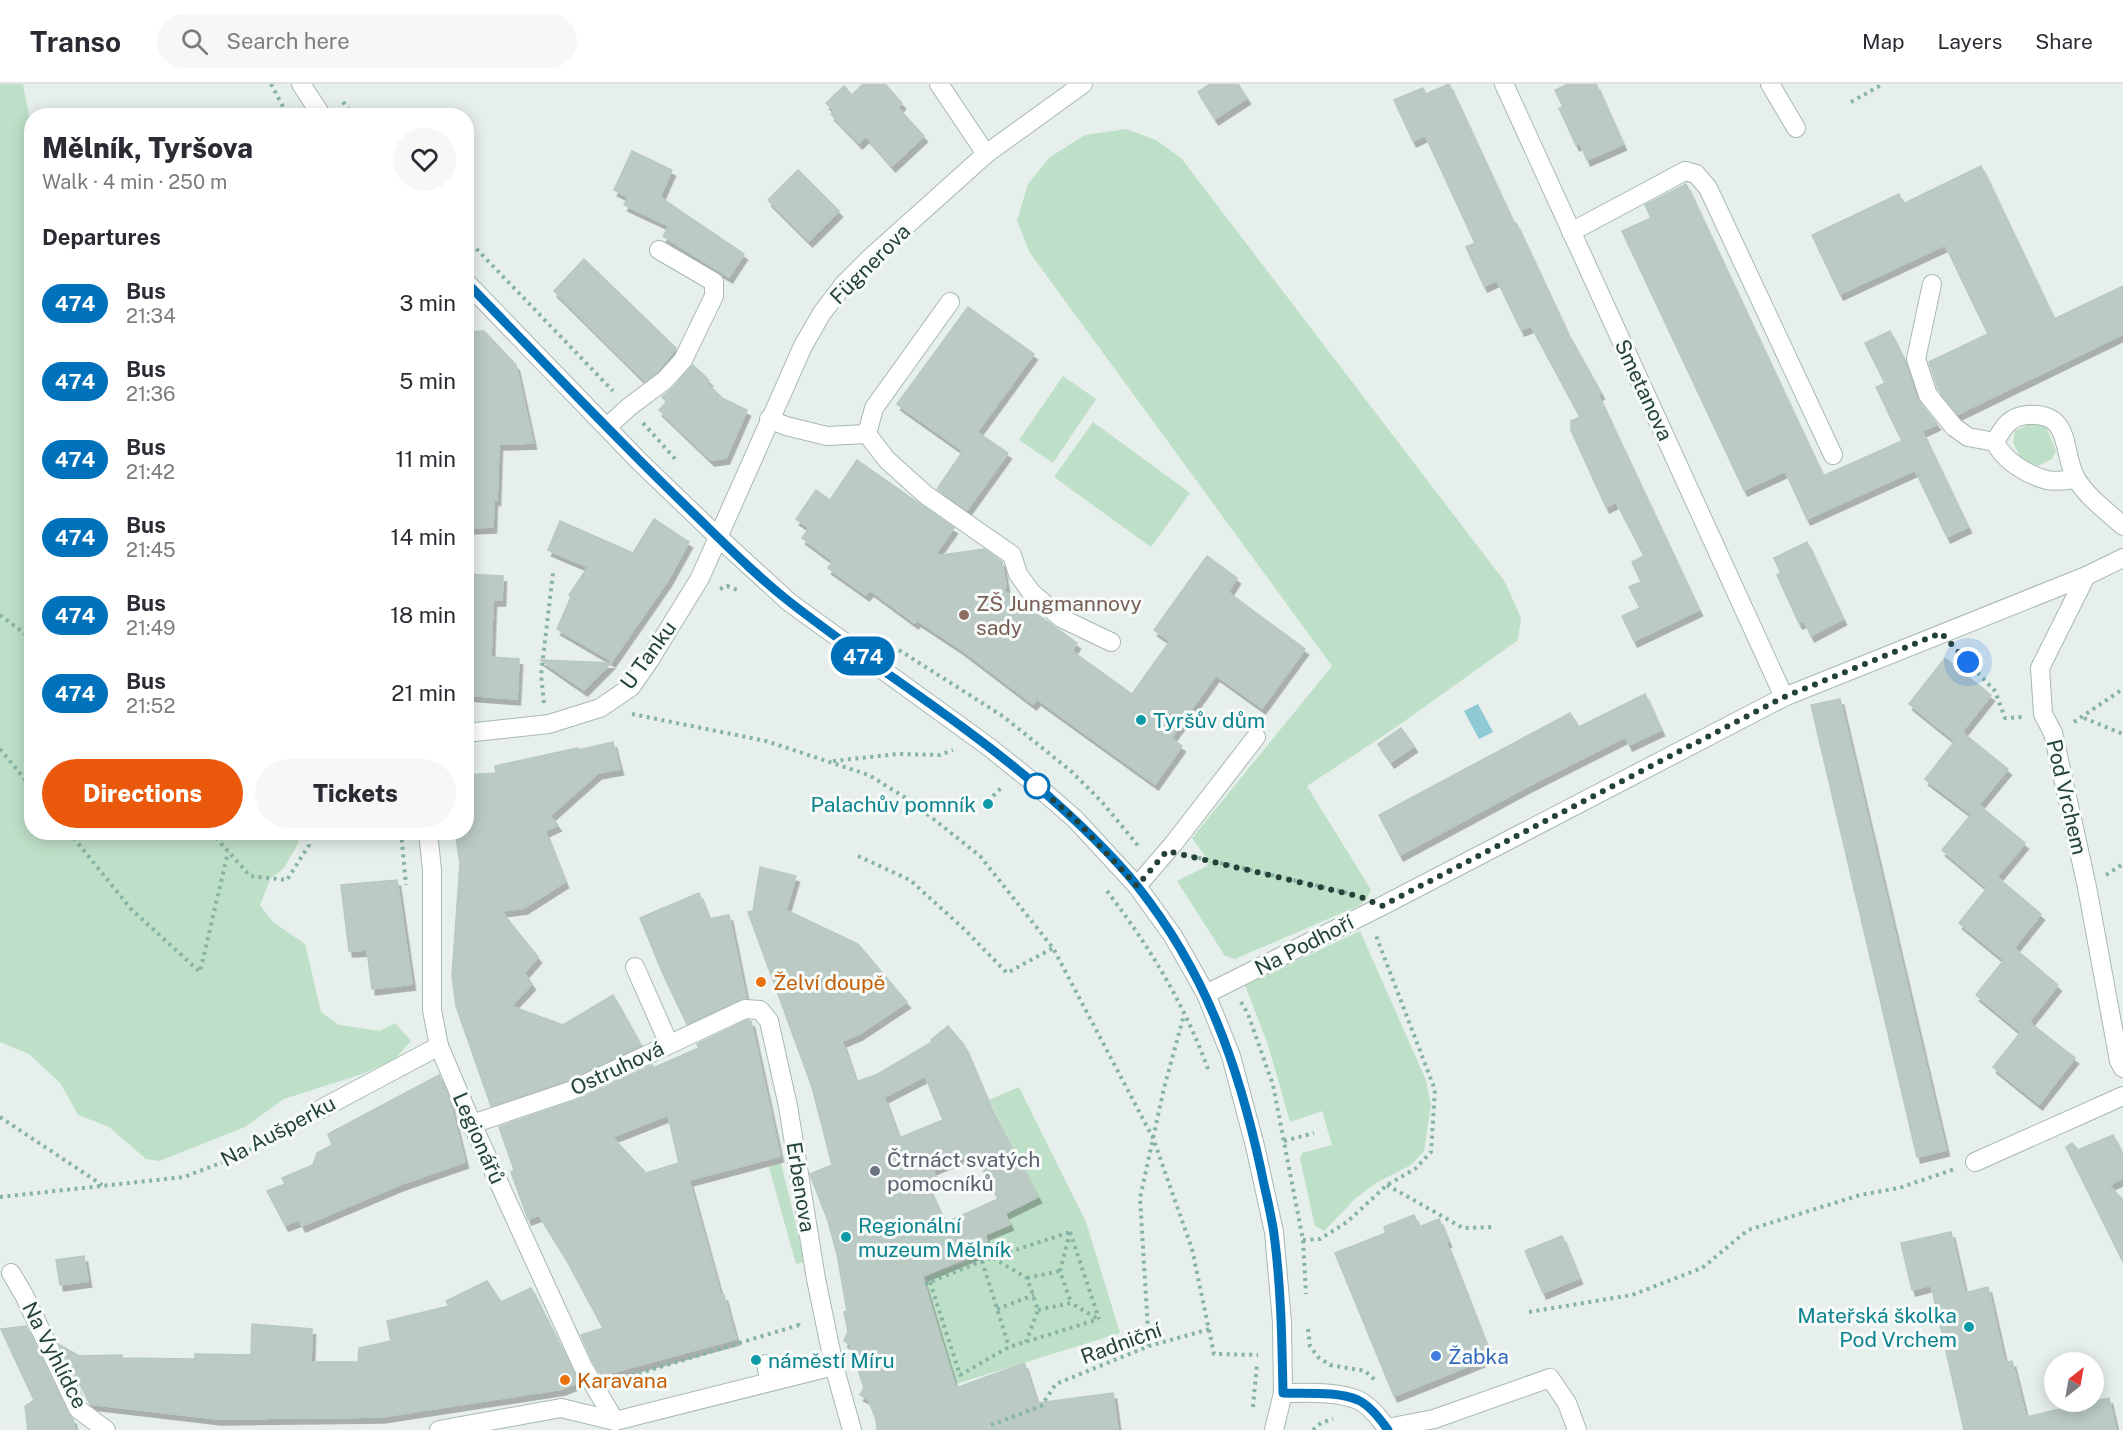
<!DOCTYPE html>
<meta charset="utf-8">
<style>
:root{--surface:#fff;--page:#f7f7f7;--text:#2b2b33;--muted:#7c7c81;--line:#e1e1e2;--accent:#ea580c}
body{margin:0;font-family:"Public Sans",sans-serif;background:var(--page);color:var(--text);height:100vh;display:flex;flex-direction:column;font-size:22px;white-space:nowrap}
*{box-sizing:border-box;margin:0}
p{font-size:20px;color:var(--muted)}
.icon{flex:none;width:33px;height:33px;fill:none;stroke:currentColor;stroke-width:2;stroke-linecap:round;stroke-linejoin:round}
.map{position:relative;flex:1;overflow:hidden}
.sheet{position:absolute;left:24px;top:24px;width:450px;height:732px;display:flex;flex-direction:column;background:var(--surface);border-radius:24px;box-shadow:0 3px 15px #0003}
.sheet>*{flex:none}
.badge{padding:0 12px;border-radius:20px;font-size:21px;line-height:39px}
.needle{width:39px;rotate:31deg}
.tools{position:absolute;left:2044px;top:1268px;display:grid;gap:12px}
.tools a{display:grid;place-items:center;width:60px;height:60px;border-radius:50%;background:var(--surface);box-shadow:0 3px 15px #0003;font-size:30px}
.you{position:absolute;width:30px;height:30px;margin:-15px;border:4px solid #fff;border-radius:50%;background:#1a73e8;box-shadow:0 0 0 9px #1a73e833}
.map>.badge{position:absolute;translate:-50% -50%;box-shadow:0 0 0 3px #fff}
h2{padding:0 18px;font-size:22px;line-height:54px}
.round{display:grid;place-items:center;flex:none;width:63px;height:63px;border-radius:32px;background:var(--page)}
.headline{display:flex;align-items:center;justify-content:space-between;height:102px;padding:0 18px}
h1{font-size:28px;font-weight:800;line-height:45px}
.primary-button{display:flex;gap:12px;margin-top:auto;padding:12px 18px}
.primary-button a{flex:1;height:69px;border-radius:36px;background:var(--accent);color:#fff;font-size:24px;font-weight:800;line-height:69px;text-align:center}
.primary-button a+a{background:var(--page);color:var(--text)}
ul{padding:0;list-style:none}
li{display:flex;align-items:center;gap:18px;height:78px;padding:0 18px}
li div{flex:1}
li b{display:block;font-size:22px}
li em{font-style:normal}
li .badge{min-width:66px;font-weight:700;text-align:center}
header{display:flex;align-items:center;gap:36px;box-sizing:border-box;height:84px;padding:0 30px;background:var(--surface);border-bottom:2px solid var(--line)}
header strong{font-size:28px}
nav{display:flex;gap:33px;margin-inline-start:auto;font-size:21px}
.search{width:420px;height:54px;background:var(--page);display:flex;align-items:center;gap:15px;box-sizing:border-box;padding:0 21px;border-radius:33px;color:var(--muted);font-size:22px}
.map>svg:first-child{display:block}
.green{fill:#bfe0c8}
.water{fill:#8ec9d4}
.building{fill:#bbcac4;stroke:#b8c9c2;stroke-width:1.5;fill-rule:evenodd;filter:url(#shadow)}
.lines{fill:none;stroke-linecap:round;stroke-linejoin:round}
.minor-casing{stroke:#a8b8b2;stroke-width:20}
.path{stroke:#86b3a5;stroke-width:4;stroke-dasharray:3 4.5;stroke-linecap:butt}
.minor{stroke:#fff;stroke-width:18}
.line-casing{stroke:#fff;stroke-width:14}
.line{stroke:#0072bc;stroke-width:9}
.walk{stroke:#24423a;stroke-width:6;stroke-dasharray:0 10.8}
.education-dot{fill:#8d6e63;stroke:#f7fbf9;stroke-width:2}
.culture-dot{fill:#0f9aa8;stroke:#f7fbf9;stroke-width:2}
.stop-dot{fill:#fff;stroke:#0072bc;stroke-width:3}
.food-dot{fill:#e8710a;stroke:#f7fbf9;stroke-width:2}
.worship-dot{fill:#6b7280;stroke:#f7fbf9;stroke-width:2}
.shop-dot{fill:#3f7fe0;stroke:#f7fbf9;stroke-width:2}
.labels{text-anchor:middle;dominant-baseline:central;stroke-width:6;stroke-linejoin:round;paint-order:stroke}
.street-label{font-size:21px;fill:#24423a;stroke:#f7fbf9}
.education-label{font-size:21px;fill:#785e54;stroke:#f7fbf9;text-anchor:start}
.culture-label{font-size:21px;fill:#0d838f;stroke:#f7fbf9;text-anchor:start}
.food-label{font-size:21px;fill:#c56008;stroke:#f7fbf9;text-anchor:start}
.worship-label{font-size:21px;fill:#5b616d;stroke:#f7fbf9;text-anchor:start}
.shop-label{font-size:21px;fill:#366cbe;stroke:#f7fbf9;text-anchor:start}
</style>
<header>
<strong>Transo</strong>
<div class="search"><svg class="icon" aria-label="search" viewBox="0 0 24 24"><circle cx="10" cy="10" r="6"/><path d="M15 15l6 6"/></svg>Search here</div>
<nav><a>Map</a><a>Layers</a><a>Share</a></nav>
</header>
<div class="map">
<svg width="2123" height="1346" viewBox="0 0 2123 1346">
<defs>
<filter id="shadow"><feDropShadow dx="3.5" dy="6" stdDeviation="0" flood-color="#0004"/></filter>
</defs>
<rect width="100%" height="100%" fill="#e6efeb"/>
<g class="green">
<polygon points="0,0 23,0 29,31 29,75 32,83 32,748 295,749 299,758 284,784 271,794 260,821 273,838 305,860 321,928 339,941 380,947 395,939 411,957 395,975 362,990 284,1015 245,1043 159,1077 146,1075 109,1043 78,1031 61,1000 29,970 0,958"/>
<polygon points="1126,45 1156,56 1181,74 1505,498 1521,534 1518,556 1392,646 1307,702 1371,806 1365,817 1358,822 1235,875 1225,872 1177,797 1207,782 1208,776 1192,754 1332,582 1030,169 1017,137 1028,100 1050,73 1085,51"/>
<polygon points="1063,292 1096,315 1053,379 1019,356"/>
<polygon points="1093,338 1190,409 1151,463 1054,393"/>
<polygon points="2033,338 2046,343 2056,367 2052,375 2038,382 2021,375 2013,358 2015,347"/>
<polygon points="1360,847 1426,996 1431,1021 1424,1067 1411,1081 1376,1099 1356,1114 1324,1147 1315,1142 1300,1075 1302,1069 1332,1061 1322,1027 1290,1038 1268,961 1245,901"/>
<polygon points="1019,1003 1086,1138 1120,1249 956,1300 934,1234 925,1193 989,1168 987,1152 1011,1141 1007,1130 1039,1113 989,1016"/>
<polygon points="781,1079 805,1178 796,1180 769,1083"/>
</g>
<polygon class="water" points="1478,620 1493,648 1479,655 1464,627"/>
<g class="building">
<polygon points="863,0 885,0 902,19 898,24 924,52 892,82 866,52 859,59 831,30 834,27 826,19 844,2 852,11"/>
<polygon points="1210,0 1238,0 1247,14 1215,35 1198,8"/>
<polygon points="1449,0 1514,140 1516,139 1566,246 1601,309 1598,311 1699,526 1634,557 1622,532 1640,524 1629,503 1641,498 1632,478 1644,472 1616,418 1606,423 1571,346 1571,337 1580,333 1531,242 1521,246 1497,196 1484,202 1466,163 1475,159 1425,51 1413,57 1394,16 1423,4 1426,10"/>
<polygon points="1568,0 1596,0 1623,60 1587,76 1580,59 1576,61 1559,24 1563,23 1555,6"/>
<polygon points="632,67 672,86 660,113 744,170 729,193 663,152 669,142 624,121 628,113 614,106"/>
<polygon points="1981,82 2054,235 2123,202 2123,250 1958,330 1938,305 1929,278 1988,250 1945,161 1840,210 1812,151 1899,110 1903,120"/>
<polygon points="798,86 839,127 809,157 768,116"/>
<polygon points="1686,100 1823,392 1902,357 1876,303 1885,299 1865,259 1890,247 1905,277 1917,315 1937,340 1922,347 1968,443 1947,453 1915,386 1807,435 1785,387 1744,406 1622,147 1651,134 1645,121"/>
<polygon points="584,175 676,264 657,288 645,297 554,207"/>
<polygon points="968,223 1034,270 977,348 1008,369 967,426 937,405 963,367 897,320"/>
<polygon points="484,247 516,281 533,359 499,360 497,416 494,414 493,443 466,444 466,248"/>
<polygon points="693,281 709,296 707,299 722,314 747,326 726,374 711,376 659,326 667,318 662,313 673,304"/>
<polygon points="857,376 954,444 934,472 984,465 1002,478 1006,502 1003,506 1077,559 1072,567 1132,610 1170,557 1154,546 1207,472 1237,494 1228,508 1305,565 1262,624 1216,591 1171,654 1182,662 1155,700 1037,615 1033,620 958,563 917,536 915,539 870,506 866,511 828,484 833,477 802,454 809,444 796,435 816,406 830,416"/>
<polygon points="654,435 689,458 668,496 612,577 557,545 571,513 569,511 588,483 548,466 560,437 633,469"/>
<polygon points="1807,458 1843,535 1811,552 1804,537 1799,539 1777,491 1781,489 1774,474"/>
<polygon points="466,490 503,492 502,516 493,516 491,573 519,575 517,615 466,611"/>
<polygon points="1945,574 1991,611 1962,648 2008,685 1971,730 1925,695 1955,657 1909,620"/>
<polygon points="541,576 611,579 584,606"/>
<polygon points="1645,610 1661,646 1629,661 1625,653 1530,701 1400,771 1379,731 1570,629 1579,643"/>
<polygon points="1840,615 1946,1066 1917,1073 1811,621"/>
<polygon points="1401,644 1414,662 1391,678 1378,660"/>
<polygon points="613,658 620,685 598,689 550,732 558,741 545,747 565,798 524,824 501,827 538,873 524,889 532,900 511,922 563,941 613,911 641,961 566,997 491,1022 456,922 452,892 460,779 455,748 466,748 466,691 496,689 495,682 578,664 578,666"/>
<polygon points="1979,721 2025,759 1997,793 2041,830 2014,864 2058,901 2021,948 1976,911 2004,876 1959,839 1987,804 1942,766"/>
<path d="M760 783 796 792 786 826 858 860 907 918 859 950 842 957 856 998 878 990 932 958 931 956 948 942 964 961 988 1018 1038 1113 1005 1129 1001 1122 1010 1140 985 1150 989 1164 922 1192 956 1304 1024 1279 1037 1319 1113 1309 1118 1346H877L876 1336 868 1315 860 1311 864 1304 850 1261 844 1257 848 1247 844 1228 847 1227 837 1170 828 1137 811 1093 810 1090 832 1081 812 1003 748 828 753 827ZM925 992 943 1036 899 1054 884 1013ZM974 1068 998 1115 945 1139 926 1097 936 1093 932 1085Z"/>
<polygon points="397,796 412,900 372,905 367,866 349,867 341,801"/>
<polygon points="699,809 709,835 729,831 746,914 687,940 663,890 640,834"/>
<path d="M747 936 751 937 780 1072 689 1096 721 1212 724 1211 736 1255 603 1291 593 1278 581 1251 603 1244 565 1173 539 1131 528 1135 511 1088 514 1086 499 1043 575 1017 652 981 653 984 699 964 697 960ZM668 1031 679 1079 646 1089 612 1053Z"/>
<polygon points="2029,938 2075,974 2039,1020 1993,983"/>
<polygon points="439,991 450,1018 465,1078 399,1101 302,1142 299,1136 285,1141 267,1107 285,1100 282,1094 313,1081 317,1069 332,1061 328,1050"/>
<polygon points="2113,1051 2123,1072 2123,1094 2109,1101 2123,1116 2123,1178 2066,1063 2072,1059 2078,1066"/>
<polygon points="1414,1131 1419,1143 1439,1135 1448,1157 1446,1158 1491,1273 1394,1312 1335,1169 1386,1149 1384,1143"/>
<polygon points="1951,1148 1965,1209 1988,1203 2005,1279 2012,1277 2026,1333 2109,1314 2116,1346 1964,1346 1931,1201 1912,1206 1901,1159"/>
<polygon points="1562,1152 1579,1194 1543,1209 1525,1167"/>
<polygon points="84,1172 88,1197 60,1201 56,1176"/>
<polygon points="487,1197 501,1218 531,1204 579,1298 562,1305 381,1333 218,1335 90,1320 60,1261 79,1272 122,1271 122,1274 195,1275 195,1270 251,1271 252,1240 312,1245 311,1278 358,1278 359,1264 391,1257 387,1237 449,1222 446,1217"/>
<polygon points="26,1242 68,1330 73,1335 75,1346 28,1346 25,1322 34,1316 1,1245"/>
</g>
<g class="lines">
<defs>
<g id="minor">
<polyline points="301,0 322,32"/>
<polyline points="939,0 986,70"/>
<polyline points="1504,0 1784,613"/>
<polyline points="1770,0 1796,44"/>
<polyline points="1571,148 1685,87 1696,90 1708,104 1833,371"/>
<polyline points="466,198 639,377 718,453 789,518 989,663 1029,695 1075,735 1137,802 1173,852 1206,910 1231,972 1255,1062 1274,1148 1282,1238 1283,1309 1274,1346"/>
<polyline points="1932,200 1916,275 1928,311 1954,343 1968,353 1995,358"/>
<polyline points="769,335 786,342 827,352 867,350"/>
<polyline points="607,343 629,323 665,296 683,276 714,212 714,198 659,166"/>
<polyline points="867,350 887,376 926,411 1012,471 1018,490 1031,508 1061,534 1111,558"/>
<polyline points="867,350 874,324 950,218"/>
<path d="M1995 358C2003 343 2010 332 2028 331 2074 328 2061 371 2077 396 2088 414 2108 428 2123 442"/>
<path d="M1995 358C2003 376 2027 391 2047 396 2056 398 2067 396 2076 395"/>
<polyline points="2086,492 2040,584 2043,630 2053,649 2087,803 2119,977 2123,984"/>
<polyline points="466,649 549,640 600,624 631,603 649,577 700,494 803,262 822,229 844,200 869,175 986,70 1083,0"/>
<polyline points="428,748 432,786 432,926 439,962 472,1040 583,1283 615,1337"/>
<polyline points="1137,802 1174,759 1256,653"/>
<polyline points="635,883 669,960"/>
<polyline points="1206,910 1382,822 1784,613 2086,492 2123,474"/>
<polyline points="321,1025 439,962"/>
<polyline points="472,1040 570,1007 745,925 760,926 769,937 788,1022 816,1195 834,1282 852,1346"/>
<polyline points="1975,1078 2123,1012"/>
<polyline points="11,1189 24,1211 78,1325 106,1346"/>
<polyline points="766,1280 770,1298"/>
<path d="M1283 1309C1307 1309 1335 1307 1358 1316 1369 1321 1381 1336 1388 1346"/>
<polyline points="1387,1344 1434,1335 1550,1294 1567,1319 1577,1346"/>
<polyline points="439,1346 561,1324 615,1337 834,1282"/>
</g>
</defs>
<use href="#minor" class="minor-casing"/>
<g class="path">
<polyline points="271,0 288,32"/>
<polyline points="343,18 354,32"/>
<polyline points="1851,18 1883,0"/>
<polyline points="466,154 613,307"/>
<polyline points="643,339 678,378"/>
<polyline points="720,505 727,502 738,506"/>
<polyline points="0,531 32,555"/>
<polyline points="899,566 1004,633 1072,688 1102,718 1140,764"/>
<polyline points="1957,567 1995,607 2005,634 2022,633"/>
<polyline points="544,619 541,591 553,489"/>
<polyline points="632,630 766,657 869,691 912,718 980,772 1053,864 1153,1054 1192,1165 1214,1270 1258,1271"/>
<polyline points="2084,634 2123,650"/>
<polyline points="2074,638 2123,605"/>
<polyline points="0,665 32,704"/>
<polyline points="833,677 898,670 940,671 953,666"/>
<polyline points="993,712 1003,702"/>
<polyline points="69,748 131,825 200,888 228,768"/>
<polyline points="211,748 250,792 287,796 309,761 306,748"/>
<polyline points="401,748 406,801"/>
<polyline points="858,772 910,796 964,845 1007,889 1053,864"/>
<polyline points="1191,772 1353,810"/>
<polyline points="2106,791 2123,780"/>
<path d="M1107 807C1149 862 1184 919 1208 985"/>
<polyline points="1241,918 1248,930 1273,1001 1303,1156 1306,1210"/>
<polyline points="0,1033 102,1101"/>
<polyline points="1284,1057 1314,1049"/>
<polyline points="1387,1101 1463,1144 1492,1143"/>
<polyline points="0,1113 184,1093 239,1072 302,1035"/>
<polyline points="1070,1148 1099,1235"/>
<polyline points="1070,1148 1060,1187 1071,1219"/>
<polyline points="1303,1156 1320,1155 1347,1138 1387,1101 1415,1085 1431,1068 1435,1006 1375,849"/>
<polyline points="993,1174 1027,1194 1038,1226 1026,1258"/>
<polyline points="982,1177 1009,1263"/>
<polyline points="1027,1194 1060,1187"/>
<polyline points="930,1198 960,1291 1009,1263 1099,1235"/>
<polyline points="925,1200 982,1177 1070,1148"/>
<polyline points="997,1225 1034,1211"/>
<polyline points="1038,1226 1071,1219 1098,1235"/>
<polyline points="1529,1228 1632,1211 1702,1184 1748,1146 1860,1111 1899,1104 1955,1085"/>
<polyline points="1308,1245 1310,1262 1318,1273 1330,1281 1365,1287 1377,1298"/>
<polyline points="1149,1262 1140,1114 1164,1004 1184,931"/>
<polyline points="617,1296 799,1241 801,1244"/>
<polyline points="1253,1323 1257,1280"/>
<polyline points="991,1341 1041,1322 1056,1300 1149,1262 1210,1245"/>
<polyline points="1313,1346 1321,1339 1333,1335"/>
</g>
<use href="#minor" class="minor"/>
</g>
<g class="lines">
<defs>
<path id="line" d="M466 198C540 274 613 352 690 426 722 457 755 491 791 519 869 580 954 632 1030 696 1066 727 1108 765 1138 803 1206 889 1238 980 1261 1086 1265 1107 1271 1128 1274 1150 1281 1202 1282 1256 1283 1309 1306 1310 1336 1307 1358 1316 1369 1321 1381 1336 1388 1346"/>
</defs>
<use href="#line" class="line-casing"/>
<use href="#line" class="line"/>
<polyline class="walk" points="1037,702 1075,735 1137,802 1167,767 1358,812 1382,822 1784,613 1941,549 1968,578"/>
</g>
<circle class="education-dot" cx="964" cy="531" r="6"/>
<g class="culture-dot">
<circle cx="1141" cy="636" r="6"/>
<circle cx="988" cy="720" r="6"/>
<circle cx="846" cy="1153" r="6"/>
<circle cx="1969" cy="1243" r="6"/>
<circle cx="756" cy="1276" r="6"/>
</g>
<circle class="stop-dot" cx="1037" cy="702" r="12"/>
<g class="food-dot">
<circle cx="761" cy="898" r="6"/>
<circle cx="565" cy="1296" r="6"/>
</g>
<circle class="worship-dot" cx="875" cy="1087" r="6"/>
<circle class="shop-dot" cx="1436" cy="1272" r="6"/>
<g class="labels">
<g class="street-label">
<text transform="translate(870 180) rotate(-45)">Fügnerova</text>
<text transform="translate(1644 306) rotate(65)">Smetanova</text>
<text transform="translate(648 571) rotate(-54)">U Tanku</text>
<text transform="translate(2067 713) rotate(77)">Pod Vrchem</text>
<text transform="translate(1304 861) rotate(-27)">Na Podhoří</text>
<text transform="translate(617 984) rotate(-25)">Ostruhová</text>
<text transform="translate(278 1047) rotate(-28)">Na Aušperku</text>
<text transform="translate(479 1054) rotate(66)">Legionářů</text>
<text transform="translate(801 1103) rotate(81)">Erbenova</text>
<text transform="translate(1121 1259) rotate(-20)">Radniční</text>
<text transform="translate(55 1271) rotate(63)">Na Vyhlídce</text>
</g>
<g class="education-label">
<text x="976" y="519">ZŠ Jungmannovy<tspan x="976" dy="24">sady</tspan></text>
</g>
<g class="culture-label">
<text x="1153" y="636">Tyršův dům</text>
<text x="976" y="720" text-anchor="end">Palachův pomník</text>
<text x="858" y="1141">Regionální<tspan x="858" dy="24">muzeum Mělník</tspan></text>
<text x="1957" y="1231" text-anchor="end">Mateřská školka<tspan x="1957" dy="24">Pod Vrchem</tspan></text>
<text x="768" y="1276">náměstí Míru</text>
</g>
<g class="food-label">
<text x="773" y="898">Želví doupě</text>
<text x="577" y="1296">Karavana</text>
</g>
<g class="worship-label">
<text x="887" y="1075">Čtrnáct svatých<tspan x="887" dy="24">pomocníků</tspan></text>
</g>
<g class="shop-label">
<text x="1448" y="1272">Žabka</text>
</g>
</g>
</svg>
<div class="tools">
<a><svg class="needle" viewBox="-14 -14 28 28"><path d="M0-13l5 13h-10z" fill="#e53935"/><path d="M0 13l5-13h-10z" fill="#7c7c81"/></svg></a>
</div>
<div class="you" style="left:1968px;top:578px"></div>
<b class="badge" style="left:863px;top:572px;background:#0072bc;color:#fff">474</b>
<section class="sheet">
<div class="headline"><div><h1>Mělník, Tyršova</h1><p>Walk · 4 min · 250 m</p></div><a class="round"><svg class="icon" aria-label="heart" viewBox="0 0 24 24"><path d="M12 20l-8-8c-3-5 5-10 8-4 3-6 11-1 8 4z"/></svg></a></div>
<h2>Departures</h2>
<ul>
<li><span class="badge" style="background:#0072bc;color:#fff">474</span><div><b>Bus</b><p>21:34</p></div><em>3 min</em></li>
<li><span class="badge" style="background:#0072bc;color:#fff">474</span><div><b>Bus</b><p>21:36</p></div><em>5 min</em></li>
<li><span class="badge" style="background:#0072bc;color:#fff">474</span><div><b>Bus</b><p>21:42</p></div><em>11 min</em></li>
<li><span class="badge" style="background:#0072bc;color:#fff">474</span><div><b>Bus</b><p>21:45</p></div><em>14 min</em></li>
<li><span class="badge" style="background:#0072bc;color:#fff">474</span><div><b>Bus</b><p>21:49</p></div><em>18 min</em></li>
<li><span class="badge" style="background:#0072bc;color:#fff">474</span><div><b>Bus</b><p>21:52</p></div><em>21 min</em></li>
</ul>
<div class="primary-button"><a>Directions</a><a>Tickets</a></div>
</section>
</div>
